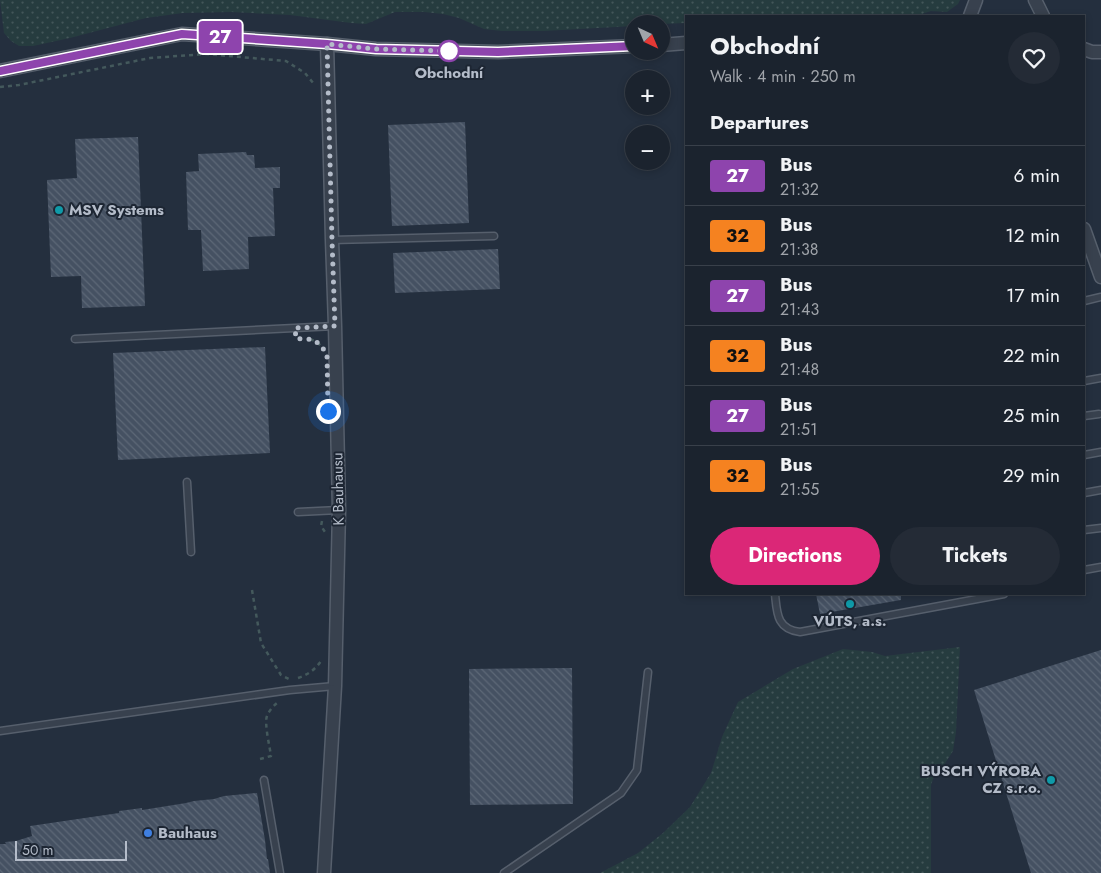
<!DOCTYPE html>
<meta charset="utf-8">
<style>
:root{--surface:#1b232e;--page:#242b36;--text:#f1f3f6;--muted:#a0a4aa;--line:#39404a;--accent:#db2777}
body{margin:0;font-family:Jost,sans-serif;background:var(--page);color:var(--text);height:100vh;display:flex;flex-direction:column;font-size:19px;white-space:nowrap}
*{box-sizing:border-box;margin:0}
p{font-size:16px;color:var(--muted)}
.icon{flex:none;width:28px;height:28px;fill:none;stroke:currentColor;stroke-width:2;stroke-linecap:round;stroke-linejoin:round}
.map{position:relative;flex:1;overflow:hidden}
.panel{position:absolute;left:685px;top:15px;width:400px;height:580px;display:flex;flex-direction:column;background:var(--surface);border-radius:0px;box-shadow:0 2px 8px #0003,0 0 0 1px var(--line)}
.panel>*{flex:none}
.badge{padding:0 10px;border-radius:4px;font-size:18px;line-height:32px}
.needle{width:32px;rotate:136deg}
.fabs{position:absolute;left:625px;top:15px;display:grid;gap:10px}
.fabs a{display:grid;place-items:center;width:45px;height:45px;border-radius:50%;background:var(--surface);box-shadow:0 2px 8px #0003,0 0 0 1px var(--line);font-size:25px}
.scale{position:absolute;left:15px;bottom:12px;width:112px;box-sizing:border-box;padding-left:5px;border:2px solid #b4bcc9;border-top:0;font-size:14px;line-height:18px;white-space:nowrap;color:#b4bcc9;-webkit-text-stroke:4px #1d2633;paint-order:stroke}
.you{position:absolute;width:25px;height:25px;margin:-12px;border:4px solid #fff;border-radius:50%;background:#1a73e8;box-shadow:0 0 0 8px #1a73e833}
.map>.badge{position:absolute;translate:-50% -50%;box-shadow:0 0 0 2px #fff}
h2{padding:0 25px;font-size:19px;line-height:45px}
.round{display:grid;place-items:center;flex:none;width:52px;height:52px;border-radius:26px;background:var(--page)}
.summary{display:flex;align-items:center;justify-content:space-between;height:85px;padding:0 25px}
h1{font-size:24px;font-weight:700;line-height:38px}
.button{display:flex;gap:10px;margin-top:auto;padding:10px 25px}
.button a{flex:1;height:58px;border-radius:30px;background:var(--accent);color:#fff;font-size:20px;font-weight:700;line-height:58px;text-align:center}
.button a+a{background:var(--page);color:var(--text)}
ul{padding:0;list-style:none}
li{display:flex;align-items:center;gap:15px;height:60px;padding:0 25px;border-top:1px solid var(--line)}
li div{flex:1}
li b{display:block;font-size:19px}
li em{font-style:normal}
li .badge{min-width:55px;font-weight:700;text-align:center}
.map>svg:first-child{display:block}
.grass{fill:url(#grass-dots)}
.building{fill:url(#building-back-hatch)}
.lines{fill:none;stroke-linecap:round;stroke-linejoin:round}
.lane-casing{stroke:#565f6c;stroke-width:9}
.street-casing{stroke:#565f6c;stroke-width:15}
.path{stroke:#44595c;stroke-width:2.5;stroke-dasharray:4 4;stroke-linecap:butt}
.lane{stroke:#38414e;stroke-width:6}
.street{stroke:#38414e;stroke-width:12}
.line-casing{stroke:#fff;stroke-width:11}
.line{stroke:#8e44ad;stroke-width:8}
.walk{stroke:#b4bcc9;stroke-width:5;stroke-dasharray:0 9}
.stop-dot{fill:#fff;stroke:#8e44ad;stroke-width:2.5}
.culture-dot{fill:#0f9aa8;stroke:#1d2633;stroke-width:2}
.shop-dot{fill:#3f7fe0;stroke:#1d2633;stroke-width:2}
.labels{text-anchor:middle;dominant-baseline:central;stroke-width:4;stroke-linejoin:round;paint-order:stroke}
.stop-label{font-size:15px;font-weight:bold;fill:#b4bcc9;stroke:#1d2633}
.poi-label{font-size:15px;font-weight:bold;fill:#b4bcc9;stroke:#1d2633;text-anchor:start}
.street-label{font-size:15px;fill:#b4bcc9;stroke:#1d2633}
</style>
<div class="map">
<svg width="1101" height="873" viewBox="0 0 1101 873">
<defs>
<pattern id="grass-dots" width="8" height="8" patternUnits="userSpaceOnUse" patternTransform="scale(1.25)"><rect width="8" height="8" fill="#263c3f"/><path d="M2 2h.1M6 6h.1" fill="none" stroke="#435659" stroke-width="1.8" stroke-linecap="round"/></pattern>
<pattern id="building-back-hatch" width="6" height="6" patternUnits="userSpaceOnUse" patternTransform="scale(1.25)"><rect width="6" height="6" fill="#455162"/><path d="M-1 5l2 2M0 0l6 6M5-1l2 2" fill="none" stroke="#5d6877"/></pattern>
</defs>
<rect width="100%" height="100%" fill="#242f3e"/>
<g class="grass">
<polygon points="0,0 960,0 958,4 947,12 931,11 919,15 879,16 686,16 686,23 661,24 634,24 634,26 544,31 502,31 484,29 459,18 443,14 424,12 395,12 366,24 351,23 290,15 231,12 183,13 146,18 70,38 33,46 19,46 11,41 4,33"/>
<polygon points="960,647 956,732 953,751 944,765 933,779 931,785 931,873 600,873 638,853 663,833 690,807 711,773 722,737 738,702 793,669 843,649 872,652 885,656"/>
</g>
<g class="building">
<polygon points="465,122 469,223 392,226 388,125"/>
<polygon points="138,137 145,306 82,308 81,276 51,277 47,180 77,178 75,139"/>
<polygon points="246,152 247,155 254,155 255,168 280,167 280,188 273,188 275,236 248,237 249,269 203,271 201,230 188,230 186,172 199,171 198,154"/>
<polygon points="498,249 500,289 395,293 393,253"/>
<polygon points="265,347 270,453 118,460 113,353"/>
<polygon points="816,594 901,594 901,600 820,614"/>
<polygon points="1101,650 1101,873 1031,873 974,690"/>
<polygon points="572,668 573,804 470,805 469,669"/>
<polygon points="257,793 265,840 267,859 268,859 270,873 0,873 0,844 6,844 5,842 16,841 32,836 30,826 119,813 119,811 142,808 142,810 186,803 194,801 214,799 224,796"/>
</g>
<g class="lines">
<defs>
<g id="lane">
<polyline points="332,240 494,236"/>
<polyline points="1084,301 1101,297"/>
<polyline points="75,339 335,326"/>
<polyline points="1084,381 1101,378"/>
<polyline points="1084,416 1099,414"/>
<polyline points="1084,455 1101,452"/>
<polyline points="187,482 191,552"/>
<polyline points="1084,493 1101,490"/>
<polyline points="298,512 339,510"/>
<polyline points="1084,530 1101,528"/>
<polyline points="1084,570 1101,567"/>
<path d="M775 594C777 612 776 629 800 632L1004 594"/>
<polyline points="0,731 290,690 335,686"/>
<polyline points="264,780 280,873"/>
<polyline points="504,873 621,793 637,770 648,672"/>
</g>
<g id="street">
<polyline points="1035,0 1043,16"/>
<polyline points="970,16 976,0"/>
<polyline points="661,45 686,43"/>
<polyline points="1084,49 1092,52 1101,52"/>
<polyline points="0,71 182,34 327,44 376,49 498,52 634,46"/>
<polyline points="1084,229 1101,277"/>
<polyline points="324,873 335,686 339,510 335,326 332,240 327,44"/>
</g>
</defs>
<use href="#lane" class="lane-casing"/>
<use href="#street" class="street-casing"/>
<g class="path">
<polyline points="0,87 19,85 150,58 206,54 286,61 305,73 314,84"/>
<polyline points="310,339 317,342 322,347"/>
<polyline points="322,521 321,526 325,532"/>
<polyline points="252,590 261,643 281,675 289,679"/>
<path d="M298 678C307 675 315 670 321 661"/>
<path d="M260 759 271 756C270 748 264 723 267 716 269 711 273 706 277 703"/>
</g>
<use href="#lane" class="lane"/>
<use href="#street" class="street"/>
</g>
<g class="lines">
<defs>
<polyline id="line" points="0,71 182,34 327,44 376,49 498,52 634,46"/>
</defs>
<use href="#line" class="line-casing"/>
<use href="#line" class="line"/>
<path class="walk" d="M328 411 327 355C319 340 312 338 296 339L295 328 335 326 332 240 327 44 376 49 449 51"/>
</g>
<circle class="stop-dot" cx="449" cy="51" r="10"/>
<g class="culture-dot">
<circle cx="59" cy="210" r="5"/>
<circle cx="850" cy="604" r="5"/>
<circle cx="1051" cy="780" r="5"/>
</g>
<circle class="shop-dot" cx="148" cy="833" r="5"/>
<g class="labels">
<g class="stop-label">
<text x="449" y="73">Obchodní</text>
</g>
<g class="poi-label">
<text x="69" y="210">MSV Systems</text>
<text x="850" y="621" text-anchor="middle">VÚTS, a.s.</text>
<text x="1041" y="771" text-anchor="end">BUSCH VÝROBA<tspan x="1041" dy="17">CZ s.r.o.</tspan></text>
<text x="158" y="833">Bauhaus</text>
</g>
<g class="street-label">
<text transform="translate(338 489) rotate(-91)">K Bauhausu</text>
</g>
</g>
</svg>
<div class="fabs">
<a><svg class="needle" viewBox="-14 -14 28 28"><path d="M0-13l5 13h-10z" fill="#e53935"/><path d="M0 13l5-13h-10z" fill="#a0a4aa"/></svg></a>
<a>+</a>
<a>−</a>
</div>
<div class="scale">50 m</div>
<div class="you" style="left:328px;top:411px"></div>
<b class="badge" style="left:220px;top:37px;background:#8e44ad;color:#fff">27</b>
<section class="panel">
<div class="summary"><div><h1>Obchodní</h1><p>Walk · 4 min · 250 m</p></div><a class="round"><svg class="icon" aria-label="heart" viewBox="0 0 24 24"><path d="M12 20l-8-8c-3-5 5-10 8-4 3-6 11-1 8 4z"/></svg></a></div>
<h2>Departures</h2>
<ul>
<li><span class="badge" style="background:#8e44ad;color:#fff">27</span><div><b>Bus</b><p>21:32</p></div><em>6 min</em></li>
<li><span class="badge" style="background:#f58220;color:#111">32</span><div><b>Bus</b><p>21:38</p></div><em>12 min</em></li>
<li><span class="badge" style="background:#8e44ad;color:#fff">27</span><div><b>Bus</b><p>21:43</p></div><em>17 min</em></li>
<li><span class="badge" style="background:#f58220;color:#111">32</span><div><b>Bus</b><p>21:48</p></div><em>22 min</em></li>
<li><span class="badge" style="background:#8e44ad;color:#fff">27</span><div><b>Bus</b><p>21:51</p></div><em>25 min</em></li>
<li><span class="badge" style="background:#f58220;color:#111">32</span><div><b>Bus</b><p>21:55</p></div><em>29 min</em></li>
</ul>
<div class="button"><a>Directions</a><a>Tickets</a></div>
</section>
</div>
